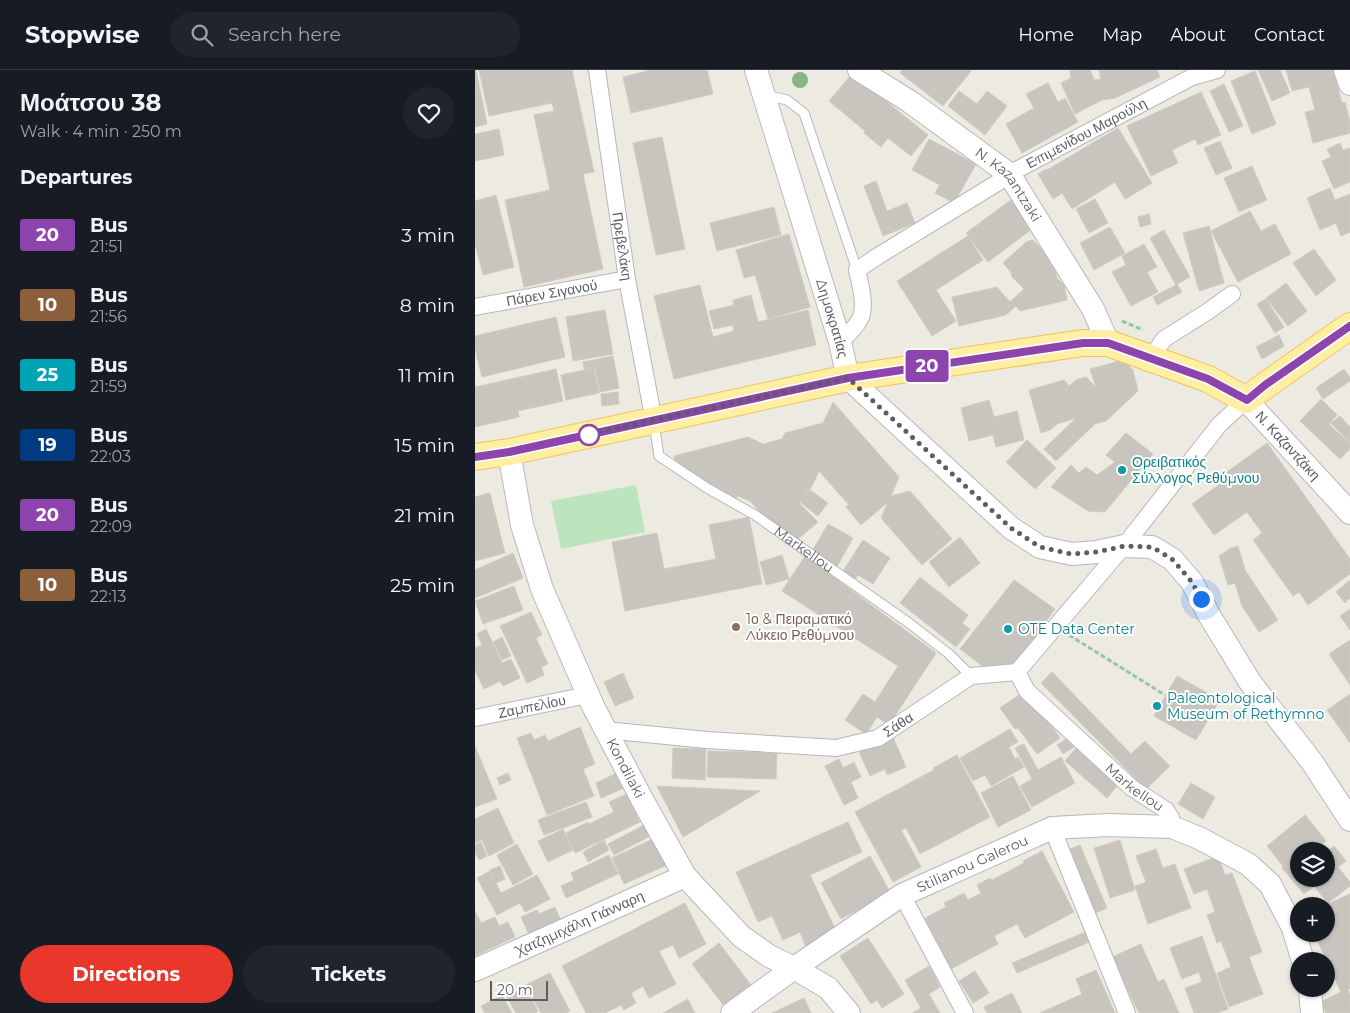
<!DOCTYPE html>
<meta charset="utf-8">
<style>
:root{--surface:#171b24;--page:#20242c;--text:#f1f3f6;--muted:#9ea1a6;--line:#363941;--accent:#e9382b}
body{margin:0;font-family:Montserrat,sans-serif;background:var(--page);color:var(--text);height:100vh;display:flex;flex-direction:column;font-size:19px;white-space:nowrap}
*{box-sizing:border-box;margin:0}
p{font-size:16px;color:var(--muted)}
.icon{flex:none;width:28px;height:28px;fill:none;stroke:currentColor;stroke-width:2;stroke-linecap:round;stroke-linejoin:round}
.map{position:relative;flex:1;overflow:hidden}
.drawer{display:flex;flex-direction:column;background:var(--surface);width:475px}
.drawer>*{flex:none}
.badge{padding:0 10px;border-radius:4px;font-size:18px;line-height:32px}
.controls{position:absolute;left:815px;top:772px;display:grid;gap:10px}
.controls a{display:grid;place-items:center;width:45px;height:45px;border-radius:50%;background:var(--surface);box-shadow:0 1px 4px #0004;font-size:25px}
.scale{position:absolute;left:15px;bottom:12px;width:58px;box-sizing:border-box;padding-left:5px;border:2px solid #5a5d62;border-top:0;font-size:14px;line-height:18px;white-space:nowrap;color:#5a5d62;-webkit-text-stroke:4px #fff;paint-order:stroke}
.you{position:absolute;width:25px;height:25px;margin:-12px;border:4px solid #fff;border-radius:50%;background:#1a73e8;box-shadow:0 0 0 8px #1a73e833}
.map>.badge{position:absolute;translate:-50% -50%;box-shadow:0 0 0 2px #fff}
h2{padding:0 20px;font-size:19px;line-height:45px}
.round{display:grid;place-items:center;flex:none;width:52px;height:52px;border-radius:26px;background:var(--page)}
.head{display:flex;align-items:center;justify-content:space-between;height:85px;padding:0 20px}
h1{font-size:24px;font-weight:700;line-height:38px}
.primary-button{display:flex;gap:10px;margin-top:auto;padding:10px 20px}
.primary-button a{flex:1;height:58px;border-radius:30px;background:var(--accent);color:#fff;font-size:20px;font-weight:700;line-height:58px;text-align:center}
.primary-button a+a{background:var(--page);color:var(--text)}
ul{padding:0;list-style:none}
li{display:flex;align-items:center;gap:15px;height:70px;padding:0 20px}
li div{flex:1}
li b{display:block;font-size:19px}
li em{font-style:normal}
li .badge{min-width:55px;font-weight:700;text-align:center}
header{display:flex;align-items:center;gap:30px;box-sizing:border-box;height:70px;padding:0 25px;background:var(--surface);border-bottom:1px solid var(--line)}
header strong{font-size:24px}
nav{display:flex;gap:28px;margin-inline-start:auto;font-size:18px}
.search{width:350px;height:45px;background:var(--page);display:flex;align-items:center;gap:12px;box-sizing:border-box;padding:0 18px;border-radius:28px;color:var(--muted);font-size:19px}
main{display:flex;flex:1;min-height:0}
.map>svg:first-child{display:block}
.green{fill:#bde5bd}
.building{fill:#c8c4be;stroke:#d1ccbf}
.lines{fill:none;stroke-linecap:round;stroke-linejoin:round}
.lane-casing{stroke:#b4b7bc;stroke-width:11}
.street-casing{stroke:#b4b7bc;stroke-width:18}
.secondary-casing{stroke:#b5b8be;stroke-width:24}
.primary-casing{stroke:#f1c455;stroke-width:28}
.path{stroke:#96c6a3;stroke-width:3;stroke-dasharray:5 2.5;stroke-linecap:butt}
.lane{stroke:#fff;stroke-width:9}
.street{stroke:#fff;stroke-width:16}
.secondary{stroke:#fff;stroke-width:22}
.primary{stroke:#ffefa4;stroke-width:26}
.tree{fill:#88b384}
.line-casing{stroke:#fff;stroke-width:11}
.line{stroke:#8e44ad;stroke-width:8}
.walk{stroke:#5a5d62;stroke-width:5;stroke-dasharray:0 9}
.stop-dot{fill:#fff;stroke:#8e44ad;stroke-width:2.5}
.culture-dot{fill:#0f9aa8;stroke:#fff;stroke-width:2}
.education-dot{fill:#8d6e63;stroke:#fff;stroke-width:2}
.labels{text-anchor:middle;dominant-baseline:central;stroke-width:4;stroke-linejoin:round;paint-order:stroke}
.street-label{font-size:14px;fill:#5a5d62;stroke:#fff}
.culture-label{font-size:14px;fill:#0d838f;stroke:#fff;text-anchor:start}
.education-label{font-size:14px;fill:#785e54;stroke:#fff;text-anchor:start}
</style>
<header>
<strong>Stopwise</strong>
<div class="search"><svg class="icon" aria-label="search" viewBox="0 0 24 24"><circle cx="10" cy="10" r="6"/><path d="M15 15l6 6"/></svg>Search here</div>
<nav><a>Home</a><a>Map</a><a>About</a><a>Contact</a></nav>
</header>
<main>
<section class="drawer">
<div class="head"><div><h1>Μοάτσου 38</h1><p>Walk · 4 min · 250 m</p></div><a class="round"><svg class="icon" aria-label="heart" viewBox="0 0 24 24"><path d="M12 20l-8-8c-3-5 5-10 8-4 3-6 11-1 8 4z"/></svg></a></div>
<h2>Departures</h2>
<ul>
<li><span class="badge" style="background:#8e44ad;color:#fff">20</span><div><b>Bus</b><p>21:51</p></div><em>3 min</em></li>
<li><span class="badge" style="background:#8b5e3c;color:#fff">10</span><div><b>Bus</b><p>21:56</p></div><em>8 min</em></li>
<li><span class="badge" style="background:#00a3b4;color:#fff">25</span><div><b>Bus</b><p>21:59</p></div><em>11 min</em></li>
<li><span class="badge" style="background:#003b80;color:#fff">19</span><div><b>Bus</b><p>22:03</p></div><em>15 min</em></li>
<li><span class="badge" style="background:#8e44ad;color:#fff">20</span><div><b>Bus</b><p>22:09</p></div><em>21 min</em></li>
<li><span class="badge" style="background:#8b5e3c;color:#fff">10</span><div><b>Bus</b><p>22:13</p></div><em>25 min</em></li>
</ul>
<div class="primary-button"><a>Directions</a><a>Tickets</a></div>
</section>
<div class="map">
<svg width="875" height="943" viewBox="0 0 875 943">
<rect width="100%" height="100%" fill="#edeae1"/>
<polygon class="green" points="161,415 170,462 86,479 76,431"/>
<g class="building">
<polygon points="0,0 1,0 12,54 0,57"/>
<polygon points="4,0 97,0 119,102 108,104 128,199 49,217 30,130 75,120 59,45 79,41 77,33 14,46"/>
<polygon points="176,0 232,0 238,24 156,43 148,7"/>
<polygon points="427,0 494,0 496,1 468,36 425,3"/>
<polygon points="595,0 615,0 619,10 626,9 624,0 682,0 685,7 640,28 627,30 600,44 586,13 596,8"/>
<polygon points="783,0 805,0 815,23 797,31"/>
<polygon points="811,0 858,0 867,33 870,32 875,52 875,63 838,73 830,42 840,40 834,17 817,21"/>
<polygon points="780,1 801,54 777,64 756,11"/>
<polygon points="377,4 453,65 436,86 413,68 406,77 389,63 390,61 354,31"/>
<polygon points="573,13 583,32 590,28 603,52 547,83 531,54 559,38 551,24"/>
<polygon points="749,14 768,56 754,62 735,21"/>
<polygon points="484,21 502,34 512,21 532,36 510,65 473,36"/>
<polygon points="726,22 746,65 723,75 720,69 697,80 703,93 676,106 652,56"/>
<polygon points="643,58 677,113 650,129 640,112 597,139 587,123 578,129 563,104 571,99 572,100"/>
<polygon points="24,59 29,85 0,91 0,64"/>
<polygon points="187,67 210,179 181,185 158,73"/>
<polygon points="454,69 501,94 479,133 460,123 465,115 437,100"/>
<polygon points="745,71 757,98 741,105 729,78"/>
<polygon points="865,73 868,80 875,78 875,112 859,119 847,91 856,87 852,79"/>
<polygon points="777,96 792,130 764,142 749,108"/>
<polygon points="401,111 412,141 432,133 440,153 408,166 389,116"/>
<polygon points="855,118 860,130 875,124 875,162 866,166 861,153 845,160 832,128"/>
<polygon points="21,125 39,197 8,205 0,174 0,131"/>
<polygon points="620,129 633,153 614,163 601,139"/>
<polygon points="536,130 557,159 513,192 491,163"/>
<polygon points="299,137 306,165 242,181 235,153"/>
<polygon points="775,141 786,161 800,154 816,184 763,212 736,161"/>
<polygon points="674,144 676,154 665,157 663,147"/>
<polygon points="734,156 749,213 724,221 708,163"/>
<polygon points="635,157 650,183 619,200 605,173"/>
<polygon points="689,160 715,207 702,214 707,222 682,235 678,227 701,215 675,168"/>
<polygon points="314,164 335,237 293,249 280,205 269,208 261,180"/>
<polygon points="493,166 508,190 461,220 481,251 457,266 422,211"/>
<polygon points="558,170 578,191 582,208 589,215 592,230 545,241 541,236 531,245 484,256 477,227 522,217 535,232 549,219 537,207 536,202 528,193 551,172"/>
<polygon points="669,174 682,197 672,202 683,222 656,236 637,202 651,195 647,186"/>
<polygon points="839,179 861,210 841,226 818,193"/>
<polygon points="811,213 832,241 813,256 791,228"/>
<polygon points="225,215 238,267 259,261 258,255 239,259 234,241 259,235 258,230 276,225 283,252 333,240 341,275 199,309 179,226"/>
<polygon points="791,229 809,257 800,263 782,234"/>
<polygon points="130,240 138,284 98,291 91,247"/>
<polygon points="81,247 90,287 7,307 0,279 0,266"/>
<polygon points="804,265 809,276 787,289 781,277"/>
<polygon points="138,286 144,318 125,322 120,297 109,300 108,292"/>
<polygon points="648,290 658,300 663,321 631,351 620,354 581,391 569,379 601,348 582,354 575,360 566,363 554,320 589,310 594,316 601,310 611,307 621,317 615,299"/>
<polygon points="119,298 124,323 91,330 86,305"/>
<polygon points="81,299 88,331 43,341 44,347 0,357 0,317"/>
<polygon points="869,299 875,308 875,311 848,329 841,318"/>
<polygon points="143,322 144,334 127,336 126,324"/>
<polygon points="846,329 862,345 854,354 875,374 875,379 865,389 825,351"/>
<polygon points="514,330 519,347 542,341 549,370 521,377 518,365 494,371 486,338"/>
<polygon points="358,332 424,407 416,426 435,421 477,469 447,495 406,448 413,432 386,455 371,437 373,435 375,436 344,401 337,416 324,433 343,452 315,476 275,431 263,426 260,429 203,405 199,386 273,367 288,374 307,369 310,363 348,353"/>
<polygon points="865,346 875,357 875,373 856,353"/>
<polygon points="651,363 678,384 630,442 613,441 576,417 596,395 604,403 611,397 622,405 640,392 631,385"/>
<polygon points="552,370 581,398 560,419 531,392"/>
<polygon points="792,373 875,489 875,504 833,535 824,522 818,526 778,470 787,463 772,442 739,465 717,434 748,412 745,407"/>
<polygon points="335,420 353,433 343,446 325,432"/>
<polygon points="15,423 30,483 0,491 0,427"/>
<polygon points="274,447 287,514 150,541 137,472 182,463 189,499 241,489 234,455"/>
<polygon points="353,454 378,468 361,498 336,483"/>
<polygon points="485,467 505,493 474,517 454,492"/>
<polygon points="388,470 415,488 398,514 383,505 379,511 367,503"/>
<polygon points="763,476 770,500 803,550 784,562 767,536 760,513 753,515 744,486 756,478"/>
<polygon points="38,483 48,508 0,528 0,500"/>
<polygon points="307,485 314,509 291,515 285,492"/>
<polygon points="330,486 461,583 414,655 402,647 391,664 370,650 388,624 400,632 423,596 307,521"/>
<polygon points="445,507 493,545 487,553 495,559 481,577 425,533"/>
<polygon points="539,510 580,539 540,594 510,598 485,579"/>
<polygon points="875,510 875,528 870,533 861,522"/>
<polygon points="39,516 48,540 8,554 0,531"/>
<polygon points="875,539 875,560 865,546"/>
<polygon points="56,542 67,565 61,568 73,594 66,597 69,605 52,613 25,556"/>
<polygon points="11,559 27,593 36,589 45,608 28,616 25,611 9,619 0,601 0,578 7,575 2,564"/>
<polygon points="27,567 36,586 27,590 18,572"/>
<polygon points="875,570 875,615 854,584"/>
<polygon points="577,602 656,684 670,671 695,696 671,719 566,613"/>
<polygon points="148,603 159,628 140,636 129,612"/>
<polygon points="702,606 745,630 721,670 679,646"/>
<polygon points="551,620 585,668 562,684 543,658 540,659 525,638"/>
<polygon points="875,624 875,673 852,640"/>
<polygon points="105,657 120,694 108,699 119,726 72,745 42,668 56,663 59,670 70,665 73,671"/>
<polygon points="535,659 543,672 534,677 540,689 543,687 549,697 516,716 510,705 498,711 485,688"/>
<polygon points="418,667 431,697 412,705 410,699 395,706 384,682"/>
<polygon points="593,668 599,677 588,684 582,675"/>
<polygon points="607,671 649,708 632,728 590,691"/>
<polygon points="549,674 563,700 586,687 600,713 557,737 545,716 557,709 540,678"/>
<polygon points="0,676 22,729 0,737"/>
<polygon points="198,678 231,679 230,710 197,708"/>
<polygon points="233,681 302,683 301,709 232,707"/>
<polygon points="482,685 515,747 445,784 431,758 426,760 446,797 418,812 380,742 459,700 458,698"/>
<polygon points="364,689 368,698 379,692 386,707 376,712 383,728 369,735 350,696"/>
<polygon points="33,703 36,710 25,715 22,708"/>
<polygon points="142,703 149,718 126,728 121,713"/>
<polygon points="538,706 556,740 523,757 506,723"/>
<polygon points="716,713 740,727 728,749 703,734"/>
<polygon points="182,716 285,721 208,767"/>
<polygon points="152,724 165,752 100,783 91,763 113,752 114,754 139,742 134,732"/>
<polygon points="111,732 117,747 69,765 63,750"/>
<polygon points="23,738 39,773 14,786 7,770 0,773 0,749"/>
<polygon points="830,745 851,771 839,781 824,781 824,809 851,809 851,782 859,776 871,791 863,797 875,812 875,816 853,833 839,816 829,824 807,798 808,796 792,776"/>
<polygon points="373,752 387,782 335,805 362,863 331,877 325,862 308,870 297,846 283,852 261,802"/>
<polygon points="171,754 177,765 139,785 133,774"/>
<polygon points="88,759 98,780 73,792 63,771"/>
<polygon points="180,768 192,795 149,814 137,788"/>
<polygon points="129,770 134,780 113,792 108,782"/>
<polygon points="645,770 660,820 635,828 619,778"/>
<polygon points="6,772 12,786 4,790 0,783 0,775"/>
<polygon points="42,774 58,804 38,815 22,785"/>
<polygon points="605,775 632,838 614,846 586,783"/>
<polygon points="681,779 688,798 700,794 716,838 673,854 660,816 671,812 661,786"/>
<polygon points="567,781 599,842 550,868 542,854 519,866 523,874 476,899 450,848 471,837 469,833 489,823 493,830 506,823 502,815 515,808 517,810 549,793 548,791"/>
<polygon points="134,785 143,804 91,828 86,816 99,810 96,803"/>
<polygon points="395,786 415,822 366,849 346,813"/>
<polygon points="743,786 750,805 757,803 787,882 774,887 788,924 754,937 742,903 756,897 746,871 742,873 732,845 740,842 732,819 719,824 709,799"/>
<polygon points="25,796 30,809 21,813 15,800"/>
<polygon points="15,801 26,823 62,805 75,829 50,842 45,833 22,845 2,808"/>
<polygon points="875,824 875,918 873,920 875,925 875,943 851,943 845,932 866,922 843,872 850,868 848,864 851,864 851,836 849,836"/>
<polygon points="210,833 231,874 204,888 198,875 184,881 201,914 174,928 168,916 156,923 161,933 149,940 146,935 130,943 111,943 87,896"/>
<polygon points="80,837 86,851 54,865 46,847 62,840 64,844"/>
<polygon points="0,841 6,853 20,847 24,856 33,852 40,867 0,886"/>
<polygon points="615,860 619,870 542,903 537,893"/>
<polygon points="727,866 753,939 743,943 719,943 710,918 727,912 724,902 707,909 695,878"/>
<polygon points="393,868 429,924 407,938 402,930 396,934 365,886"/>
<polygon points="244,873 276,915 249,936 217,894"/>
<polygon points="666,874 683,912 689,909 704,943 664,943 637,887"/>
<polygon points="454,896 465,917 454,924 465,943 437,943 446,938 430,910"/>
<polygon points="621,900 640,943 565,943 607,924 601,909"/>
<polygon points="500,901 514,923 498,933 484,911"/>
<polygon points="75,903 95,941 91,943 66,943 51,915"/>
<polygon points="50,917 63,941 60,943 41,943 32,927"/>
<polygon points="537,923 547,943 512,943 509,937"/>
<polygon points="27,925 37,943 10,943 6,936"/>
<polygon points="329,928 336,943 297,943"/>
<polygon points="213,929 220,943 188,943"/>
</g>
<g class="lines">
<defs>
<g id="lane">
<polyline points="290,25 312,30 329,43 382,200"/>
<path id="s1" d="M179 353 184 386 232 418 280 445 434 553 474 584 496 606"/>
</g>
<g id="street">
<path id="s2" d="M122 0 152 209 179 351"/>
<path id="s3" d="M0 237 152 209"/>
<path id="s4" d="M365 272C373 264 384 255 387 244 390 230 385 214 382 200L403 186 527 110 534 104 717 7 742 0"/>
<polyline points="676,288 689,269 732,242 757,224"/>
<path id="s5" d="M542 602 552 621 657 718 691 740 696 748 697 757"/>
<path id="s6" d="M0 648 113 625"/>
<path id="s7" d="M130 660 232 670 361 678 403 668 496 606 542 602 649 476 744 355 771 330"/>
<polyline points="577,758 652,943"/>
<polyline points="427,825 490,943"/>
</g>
<g id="secondary">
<path id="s8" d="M281 0 365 272 373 308 536 458 565 477 597 484 622 482 649 476 677 477 697 489 717 512 734 545 775 612 837 692 875 750"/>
<path id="s9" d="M384 0 434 31 534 104 618 239 633 273"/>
<polyline points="870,0 875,14"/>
<path id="s10" d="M771 330 875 443"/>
<path id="s11" d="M34 382 47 455 67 519 118 636 169 733 210 806 266 866 294 886 319 898 353 918 374 943"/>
<path id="s12" d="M0 900 210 806"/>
<polyline points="835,919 837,943"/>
<path id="s13" d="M257 943 319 898 427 825 577 758 633 755 697 757 724 768 773 794 795 814 818 858 828 891"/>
</g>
<polyline id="primary" points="0,387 34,382 373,308 608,273 633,273 733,309 771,330 791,315 875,256"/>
</defs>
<use href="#lane" class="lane-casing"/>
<use href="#street" class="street-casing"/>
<use href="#secondary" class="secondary-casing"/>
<use href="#primary" class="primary-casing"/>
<g class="path">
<polyline points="647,251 668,260"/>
<polyline points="594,565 690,625"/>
</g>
<use href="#lane" class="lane"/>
<use href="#street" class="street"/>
<use href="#secondary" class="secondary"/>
<use href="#primary" class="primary"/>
</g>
<circle class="tree" cx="325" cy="10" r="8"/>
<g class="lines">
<defs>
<polyline id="line" points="0,387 34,382 373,308 608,273 633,273 733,309 772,330 790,315 875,256"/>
</defs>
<use href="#line" class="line-casing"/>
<use href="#line" class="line"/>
<polyline class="walk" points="114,365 106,366 373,308 536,458 565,477 596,484 622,482 649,476 677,477 697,489 717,512 726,529"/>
</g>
<circle class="stop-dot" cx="114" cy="365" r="10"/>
<g class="culture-dot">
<circle cx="647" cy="400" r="5"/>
<circle cx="533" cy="559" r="5"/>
<circle cx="682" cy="636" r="5"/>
</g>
<circle class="education-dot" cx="261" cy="557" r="5"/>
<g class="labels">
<g class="street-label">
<text stroke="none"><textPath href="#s4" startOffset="348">Επιμενίδου Μαρούλη</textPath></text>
<text stroke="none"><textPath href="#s9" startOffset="190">N. Kazantzaki</textPath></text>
<text stroke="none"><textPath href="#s2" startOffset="178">Πρεβελάκη</textPath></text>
<text stroke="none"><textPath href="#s3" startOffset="78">Πάρεν Σιγανού</textPath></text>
<text stroke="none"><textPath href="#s8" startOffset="260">Δημοκρατίας</textPath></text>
<text stroke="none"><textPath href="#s10" startOffset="62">Ν. Καζαντζάκη</textPath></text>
<text stroke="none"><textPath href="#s1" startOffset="206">Markellou</textPath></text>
<text stroke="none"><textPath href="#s6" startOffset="58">Ζαμπελίου</textPath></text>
<text stroke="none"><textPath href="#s7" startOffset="299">Σάθα</textPath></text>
<text stroke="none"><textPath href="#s11" startOffset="339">Kondilaki</textPath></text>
<text stroke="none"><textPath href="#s5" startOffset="166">Markellou</textPath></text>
<text stroke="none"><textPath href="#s13" startOffset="284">Stilianou Galerou</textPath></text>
<text stroke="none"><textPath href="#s12" startOffset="115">Χατζημιχάλη Γιάνναρη</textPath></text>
</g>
<g class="culture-label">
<text x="657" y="392">Ορειβατικός<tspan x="657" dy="16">Σύλλογος Ρεθύμνου</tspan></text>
<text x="543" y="559">OTE Data Center</text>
<text x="692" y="628">Paleontological<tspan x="692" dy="16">Museum of Rethymno</tspan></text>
</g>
<g class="education-label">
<text x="271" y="549">1ο &amp; Πειραματικό<tspan x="271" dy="16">Λύκειο Ρεθύμνου</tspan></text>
</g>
</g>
</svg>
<div class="controls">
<a><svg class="icon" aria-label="layers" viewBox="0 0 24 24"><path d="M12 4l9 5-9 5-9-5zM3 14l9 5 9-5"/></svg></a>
<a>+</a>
<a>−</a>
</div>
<div class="scale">20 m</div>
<div class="you" style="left:726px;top:529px"></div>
<b class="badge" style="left:452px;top:296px;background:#8e44ad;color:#fff">20</b>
</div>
</main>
